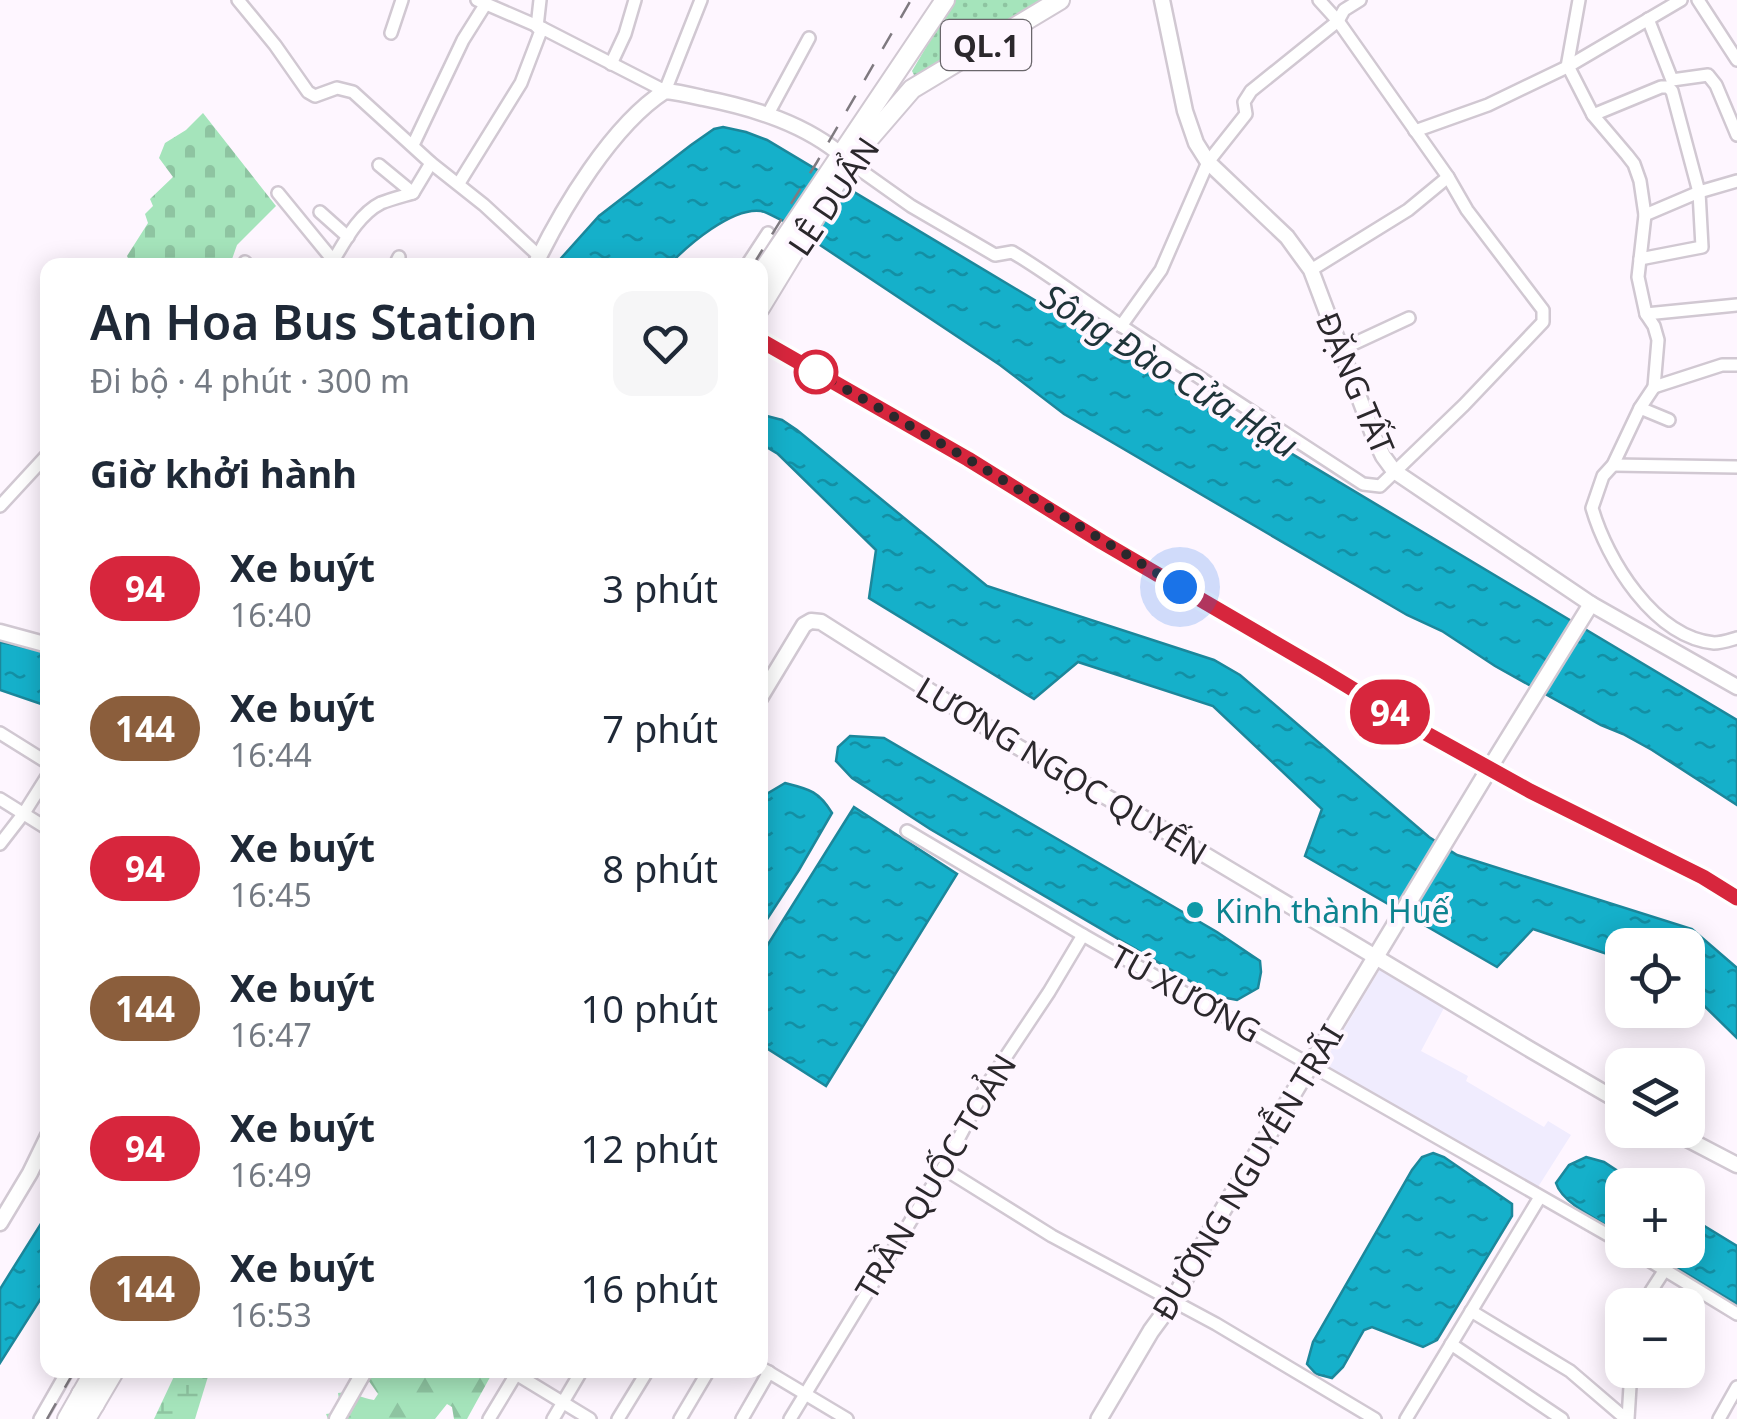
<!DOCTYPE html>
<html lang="vi">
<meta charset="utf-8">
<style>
:root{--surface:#fff;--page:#f6f6f7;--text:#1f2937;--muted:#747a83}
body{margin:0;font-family:"Noto Sans",sans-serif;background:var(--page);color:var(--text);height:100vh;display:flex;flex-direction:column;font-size:38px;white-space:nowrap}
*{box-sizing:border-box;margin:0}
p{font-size:32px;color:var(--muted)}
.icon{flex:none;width:55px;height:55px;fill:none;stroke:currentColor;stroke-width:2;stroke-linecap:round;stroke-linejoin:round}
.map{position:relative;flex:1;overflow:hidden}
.sheet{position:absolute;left:40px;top:258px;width:728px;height:1120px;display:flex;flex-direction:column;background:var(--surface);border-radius:20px;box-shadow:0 5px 25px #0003}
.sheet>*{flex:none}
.badge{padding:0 20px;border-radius:32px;font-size:35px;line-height:65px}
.tools{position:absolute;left:1605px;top:928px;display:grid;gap:20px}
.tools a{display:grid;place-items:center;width:100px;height:100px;border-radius:20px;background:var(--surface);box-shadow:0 5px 25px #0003;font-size:50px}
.you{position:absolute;width:50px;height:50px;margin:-25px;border:8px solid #fff;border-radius:50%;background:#1a73e8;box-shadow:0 0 0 15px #1a73e833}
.map>.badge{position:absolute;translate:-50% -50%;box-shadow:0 0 0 5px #fff}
h2{padding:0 50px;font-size:38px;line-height:90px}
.round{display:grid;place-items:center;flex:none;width:105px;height:105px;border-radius:20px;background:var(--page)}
.summary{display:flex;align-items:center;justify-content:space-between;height:170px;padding:0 50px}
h1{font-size:48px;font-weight:600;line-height:75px}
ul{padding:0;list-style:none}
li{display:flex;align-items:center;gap:30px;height:140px;padding:0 50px}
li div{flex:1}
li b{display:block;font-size:38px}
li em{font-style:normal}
li .badge{min-width:110px;font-weight:700;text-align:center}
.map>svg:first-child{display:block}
.medical{fill:#f0ecfe}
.grass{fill:url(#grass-dots)}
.forest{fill:url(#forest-firs)}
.wetland{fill:url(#wetland-marsh)}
.cemetery{fill:url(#cemetery-stones)}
.water{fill:url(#water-ripples);stroke:#1c879b;stroke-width:2.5}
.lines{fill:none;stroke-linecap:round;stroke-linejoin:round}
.minor-casing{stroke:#d1c8d2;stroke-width:16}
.tertiary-casing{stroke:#d1c8d2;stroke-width:19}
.secondary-casing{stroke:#d1c8d2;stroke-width:20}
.primary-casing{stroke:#d1c8d2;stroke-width:22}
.trunk-casing{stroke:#d1c8d2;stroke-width:22}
.minor{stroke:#fff;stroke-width:11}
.tertiary{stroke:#fff;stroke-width:14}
.secondary{stroke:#fff;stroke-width:15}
.primary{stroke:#fff;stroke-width:18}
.trunk{stroke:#fff;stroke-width:18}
.rail{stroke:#7f7a80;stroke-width:2.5;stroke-dasharray:18 18;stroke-linecap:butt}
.line-casing{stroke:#fff;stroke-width:22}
.line{stroke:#d7263d;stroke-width:15}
.walk{stroke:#2b282c;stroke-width:10;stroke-dasharray:0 18}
.stop-dot{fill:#fff;stroke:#d7263d;stroke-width:5}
.culture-dot{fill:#0f9aa8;stroke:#fef6ff;stroke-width:4}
.labels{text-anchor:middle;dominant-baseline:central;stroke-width:8;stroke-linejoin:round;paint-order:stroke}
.shield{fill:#fef6ff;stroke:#6a666b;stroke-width:2.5}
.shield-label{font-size:30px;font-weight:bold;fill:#2b282c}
.street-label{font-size:32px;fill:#2b282c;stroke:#fef6ff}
.culture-label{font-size:32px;fill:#0d838f;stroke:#fef6ff;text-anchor:start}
.water-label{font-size:35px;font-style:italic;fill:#1e3439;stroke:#fef6ff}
</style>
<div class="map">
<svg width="1737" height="1419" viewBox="0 0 1737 1419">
<defs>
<pattern id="grass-dots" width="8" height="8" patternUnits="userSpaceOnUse" patternTransform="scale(2.5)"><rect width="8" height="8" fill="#a5e4bb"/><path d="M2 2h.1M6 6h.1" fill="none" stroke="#8ec4a1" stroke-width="1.8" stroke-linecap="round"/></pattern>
<pattern id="forest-firs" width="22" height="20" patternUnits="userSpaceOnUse" patternTransform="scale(2.5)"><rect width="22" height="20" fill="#a5e4bb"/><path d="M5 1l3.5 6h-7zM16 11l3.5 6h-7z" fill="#8ec4a1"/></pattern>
<pattern id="wetland-marsh" width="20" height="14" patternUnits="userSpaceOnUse" patternTransform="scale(2.5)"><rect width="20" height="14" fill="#a5e4bb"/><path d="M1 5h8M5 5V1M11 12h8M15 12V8" fill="none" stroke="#8ec4a1"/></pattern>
<pattern id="cemetery-stones" width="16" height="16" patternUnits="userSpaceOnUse" patternTransform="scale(2.5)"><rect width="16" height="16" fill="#a5e4bb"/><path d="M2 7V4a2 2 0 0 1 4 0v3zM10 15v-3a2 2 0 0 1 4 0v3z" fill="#8ec4a1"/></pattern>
<pattern id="water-ripples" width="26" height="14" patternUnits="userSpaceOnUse" patternTransform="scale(2.5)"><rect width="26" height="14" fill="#15b0ca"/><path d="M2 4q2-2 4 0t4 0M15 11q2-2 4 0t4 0" fill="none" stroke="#138fa4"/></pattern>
</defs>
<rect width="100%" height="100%" fill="#fef6ff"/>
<polygon class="medical" points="1380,969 1445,1006 1421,1051 1468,1076 1466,1081 1544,1127 1548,1121 1571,1135 1538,1187 1322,1066"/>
<polygon class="grass" points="954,0 1045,0 920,78 915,77 912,71"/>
<path class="forest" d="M366 1370H494L467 1419H454L452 1407 447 1404 435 1419H345L337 1415 333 1419H328L326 1414 341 1412 338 1393C350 1391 362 1398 374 1400L378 1394 366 1377Z"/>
<polygon class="wetland" points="177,1370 210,1370 195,1419 154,1419"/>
<polygon class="cemetery" points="203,113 276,206 237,245 231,262 225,265 131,265 127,256 148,223 145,214 153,206 150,199 173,177 159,158 165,143 186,130"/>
<g class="water">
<path d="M723 127 746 132 767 140 1737 720V805L1652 750 1623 734 1601 725 1495 666 1442 631 1407 615 1064 414 1000 365 784 221C776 218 769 213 761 211 732 207 688 245 669 265H555L599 216 691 145 714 129Z"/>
<polygon points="763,415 782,420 797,430 987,586 1214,660 1240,675 1429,837 1457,855 1692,929 1737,968 1737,1038 1688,990 1688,945 1622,945 1622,959 1533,929 1497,967 1305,856 1322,809 1213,706 1078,662 1034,699 869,598 876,550 778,454 760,443 760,416"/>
<polygon points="0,642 47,652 47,706 0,690"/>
<polygon points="850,736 884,738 1217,932 1260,961 1261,972 1258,988 1237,1000 1216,996 930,829 852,778 836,761 838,747"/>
<path d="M785 783C809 789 819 791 832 813L799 870 760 930V801L765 795Z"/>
<polygon points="854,807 957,874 826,1086 760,1044 760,957"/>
<polygon points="1433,1153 1444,1157 1512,1204 1512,1216 1437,1340 1423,1347 1372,1327 1364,1330 1343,1367 1332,1378 1316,1374 1307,1364 1313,1342 1412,1170 1422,1157"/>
<path d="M1586 1157 1604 1162 1639 1185H1622V1235C1604 1223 1562 1204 1556 1183L1569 1165Z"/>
<polygon points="47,1214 47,1289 0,1363 0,1289"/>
<polygon points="1688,1216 1737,1246 1737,1304 1647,1250 1688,1250"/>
</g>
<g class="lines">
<defs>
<g id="minor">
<polyline points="238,0 275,45 308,92 315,96 337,88 353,92 431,163 484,205 539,256"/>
<polyline points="477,0 542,28 665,91 701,0"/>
<path d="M1579 0 1567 67 1570 70 1593 115 1627 155 1634 164 1640 181 1645 215 1638 277 1646 314 1654 326 1658 340 1654 387 1640 408 1613 465 1603 476 1592 508C1607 560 1654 637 1714 643 1721 643 1730 640 1737 638"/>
<polyline points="1698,0 1737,60"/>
<polyline points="1648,19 1672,80 1708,75 1716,85 1737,135"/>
<polyline points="537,27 540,0"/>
<polyline points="391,33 402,0"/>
<polyline points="611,64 625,34 635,0"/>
<polyline points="768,114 809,38"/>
<polyline points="1593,115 1661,87 1668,87 1672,91 1699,192 1702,247 1640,259"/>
<polyline points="1415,131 1488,105 1567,67 1681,0"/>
<polyline points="413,145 463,40 485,5"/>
<path d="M849 162 911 206 995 255 1012 252C1049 274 1084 301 1120 325 1201 379 1282 431 1363 484L1380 486 1464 405 1543 322V310L1467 210 1448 177 1338 21 1319 0"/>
<polyline points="379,165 413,193"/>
<polyline points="459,183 521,83 542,28"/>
<polyline points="278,193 337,265"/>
<polyline points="320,212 348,237"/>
<polyline points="1645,215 1699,192 1737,181"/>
<path d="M333 261C345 241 359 214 381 203 391 199 403 196 413 193L431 163"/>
<polyline points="245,262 247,265"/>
<polyline points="395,265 399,257"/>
<polyline points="747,265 768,233"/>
<polyline points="1311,270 1408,210 1448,177"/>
<polyline points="1646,314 1737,305"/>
<polyline points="1121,326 1161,270 1208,162 1246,114 1244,102 1251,91 1338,21 1344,10 1360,0"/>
<polyline points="1340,350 1409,318"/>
<polyline points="1654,387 1722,365 1737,365"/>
<polyline points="1640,408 1669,420"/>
<polyline points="1613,465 1737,467"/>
<polyline points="0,506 48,454"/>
<polyline points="0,733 48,763"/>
<polyline points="0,799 48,829"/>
<polyline points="907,831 1083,935 1622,1243"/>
<polyline points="0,844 24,813 48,775"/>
<polyline points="943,1168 1052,1236 1216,1324 1375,1419"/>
<polyline points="1632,1250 1737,1314"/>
<polyline points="1642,1305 1664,1271"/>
<polyline points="1471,1311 1570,1371 1626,1419"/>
<polyline points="1451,1344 1562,1419"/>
<polyline points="760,1367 847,1419"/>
<polyline points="516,1374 590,1419"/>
<polyline points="40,1419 68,1370"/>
<polyline points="489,1419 518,1371"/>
<polyline points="553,1419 582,1370"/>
<polyline points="618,1419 648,1370"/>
<polyline points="680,1419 709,1370"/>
<polyline points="742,1419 769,1372"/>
<polyline points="790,1419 943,1168 987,1085 1049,992 1083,935"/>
<polyline points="1406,1419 1540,1197"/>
<polyline points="1628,1419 1631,1370"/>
<polyline points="1719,1419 1737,1387"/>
</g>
<g id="tertiary">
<polyline points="1162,0 1185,111 1196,143 1208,162 1287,237 1311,270 1374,437 1383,456 1394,471 1591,604 1737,687"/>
<path d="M535 265C562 209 612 125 665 91 678 92 690 95 703 98 754 108 806 124 845 158"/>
<polyline points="0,632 48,645"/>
<polyline points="760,698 804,625 811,621 821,622 1018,747 1140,816 1531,1050 1622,1103"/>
<polyline points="1489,769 1591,604"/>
<polyline points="1670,1130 1737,1165"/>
<polyline points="0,1223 30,1173 48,1136"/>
<polyline points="337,1419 365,1370"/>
</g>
<g id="secondary">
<polyline points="760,340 968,459 1102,542 1323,671 1420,730 1530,791 1703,877 1737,898"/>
<polyline points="1099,1419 1151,1331 1173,1301 1215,1223 1489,769"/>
</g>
<g id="primary">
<polyline points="760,275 945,0"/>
<polyline points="760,308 849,162 912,89 1060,0"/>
<polyline points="67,1419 95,1370"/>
<polyline points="86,1419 115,1370"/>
</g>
<polyline id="trunk" points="81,1394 95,1404"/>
</defs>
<use href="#minor" class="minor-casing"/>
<use href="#tertiary" class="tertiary-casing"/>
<use href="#secondary" class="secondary-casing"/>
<use href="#primary" class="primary-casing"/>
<use href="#trunk" class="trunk-casing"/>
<use href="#minor" class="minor"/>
<use href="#tertiary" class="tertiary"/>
<use href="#secondary" class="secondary"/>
<use href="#primary" class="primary"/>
<use href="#trunk" class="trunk"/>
<g class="rail">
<polyline points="753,265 817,162 911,0"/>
<polyline points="47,1419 75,1370"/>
</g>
</g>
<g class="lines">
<defs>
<polyline id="line" points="760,340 968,459 1102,542 1323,671 1420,730 1530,791 1703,877 1737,898"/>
</defs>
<use href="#line" class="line-casing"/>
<use href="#line" class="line"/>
<polyline class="walk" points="816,372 968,459 1180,587"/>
</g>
<circle class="stop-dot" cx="816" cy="372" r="20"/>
<circle class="culture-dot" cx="1195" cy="910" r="10"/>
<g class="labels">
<rect class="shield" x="941" y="20" width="90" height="50" rx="8"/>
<g class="shield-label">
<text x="986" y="45">QL.1</text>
</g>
<g class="street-label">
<text transform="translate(833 196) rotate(-56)">LÊ DUẨN</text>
<text transform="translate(1356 383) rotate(67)">ĐẶNG TẤT</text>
<text transform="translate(1062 770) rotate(31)">LƯƠNG NGỌC QUYẾN</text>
<text transform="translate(1186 993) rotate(29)">TÚ XƯƠNG</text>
<text transform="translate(1247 1172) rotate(-59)">ĐƯỜNG NGUYỄN TRÃI</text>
<text transform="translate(935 1176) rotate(-59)">TRẦN QUỐC TOẢN</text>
</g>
<g class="culture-label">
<text x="1215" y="910">Kinh thành Huế</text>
</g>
<g class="water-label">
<text transform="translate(1170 370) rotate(32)">Sông Đào Cửa Hậu</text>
</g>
</g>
</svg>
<div class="tools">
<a><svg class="icon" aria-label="locate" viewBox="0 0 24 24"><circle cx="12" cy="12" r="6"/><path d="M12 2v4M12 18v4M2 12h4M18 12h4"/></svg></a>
<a><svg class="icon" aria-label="layers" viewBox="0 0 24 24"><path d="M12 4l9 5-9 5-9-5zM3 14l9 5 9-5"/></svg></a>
<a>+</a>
<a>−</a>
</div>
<div class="you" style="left:1180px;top:587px"></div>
<b class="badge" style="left:1390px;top:712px;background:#d7263d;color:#fff">94</b>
<section class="sheet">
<div class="summary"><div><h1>An Hoa Bus Station</h1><p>Đi bộ · 4 phút · 300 m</p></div><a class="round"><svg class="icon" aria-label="heart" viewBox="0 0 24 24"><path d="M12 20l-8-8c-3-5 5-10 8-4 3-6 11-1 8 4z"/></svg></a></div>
<h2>Giờ khởi hành</h2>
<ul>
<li><span class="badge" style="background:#d7263d;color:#fff">94</span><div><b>Xe buýt</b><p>16:40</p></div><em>3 phút</em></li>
<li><span class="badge" style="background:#8b5e3c;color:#fff">144</span><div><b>Xe buýt</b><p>16:44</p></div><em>7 phút</em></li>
<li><span class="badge" style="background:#d7263d;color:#fff">94</span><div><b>Xe buýt</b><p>16:45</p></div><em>8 phút</em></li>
<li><span class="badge" style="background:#8b5e3c;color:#fff">144</span><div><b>Xe buýt</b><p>16:47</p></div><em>10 phút</em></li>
<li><span class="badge" style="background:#d7263d;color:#fff">94</span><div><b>Xe buýt</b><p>16:49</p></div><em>12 phút</em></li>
<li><span class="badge" style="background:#8b5e3c;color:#fff">144</span><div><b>Xe buýt</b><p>16:53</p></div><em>16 phút</em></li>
</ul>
</section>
</div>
